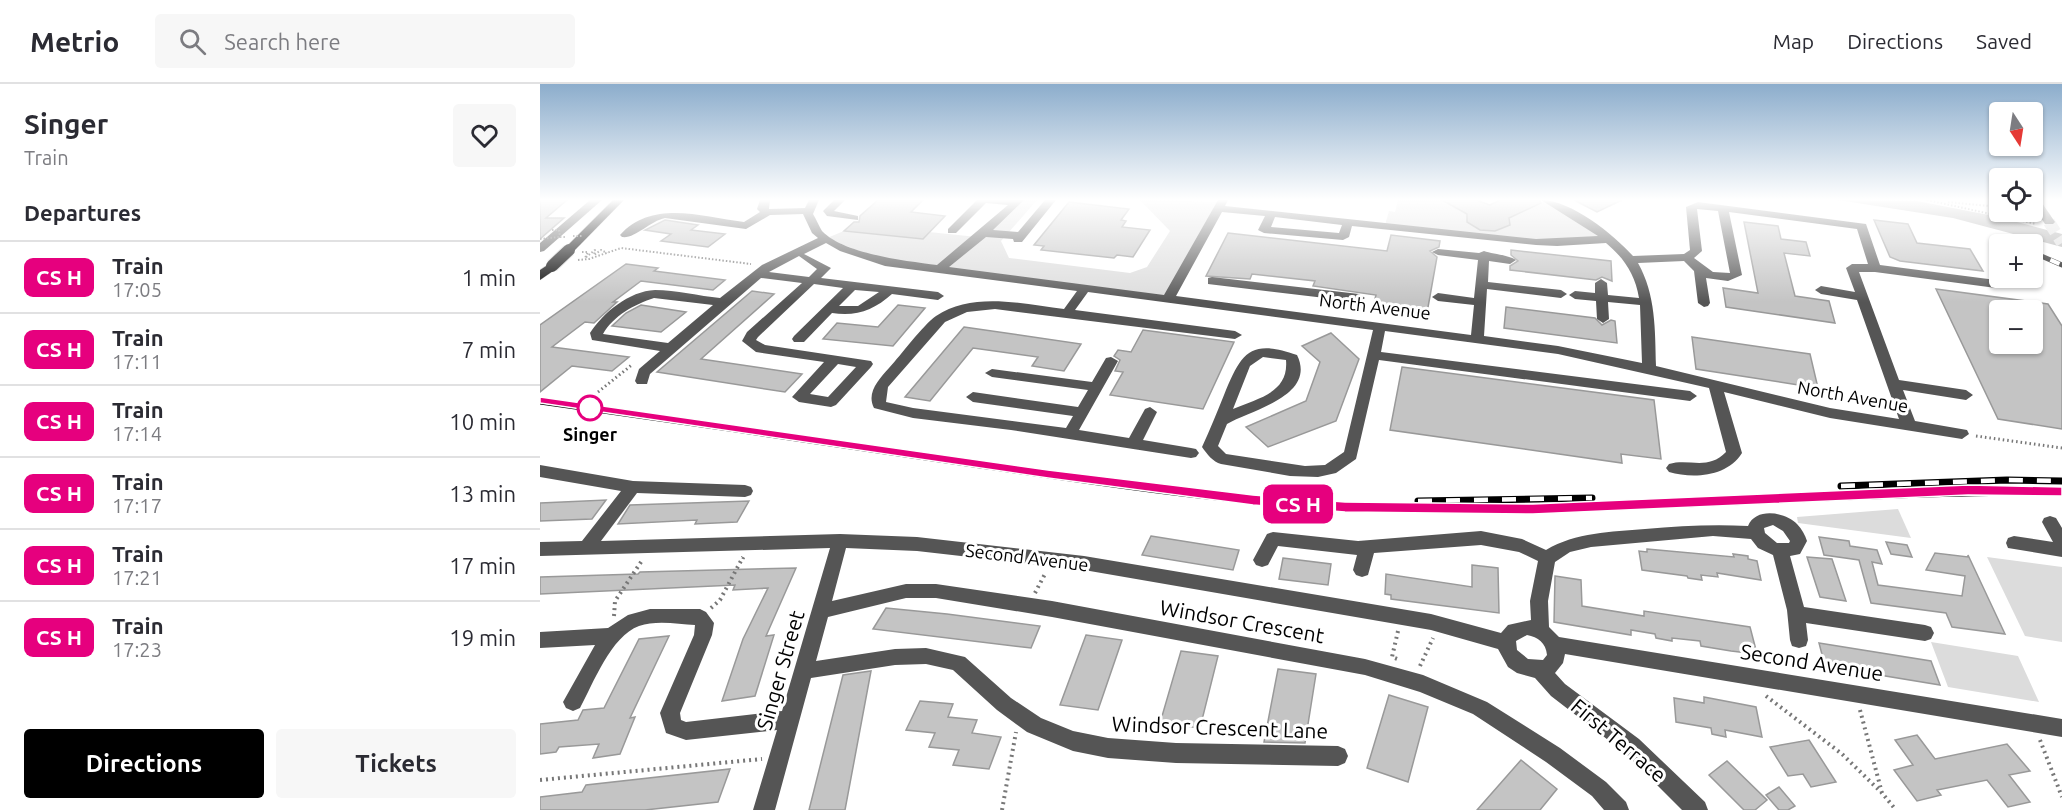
<!DOCTYPE html>
<meta charset="utf-8">
<style>
:root{--surface:#fff;--page:#f7f7f7;--text:#2b2b33;--muted:#7c7c81;--line:#e1e1e2;--accent:#000}
body{margin:0;font-family:Ubuntu,sans-serif;background:var(--page);color:var(--text);height:100vh;display:flex;flex-direction:column;font-size:22px;white-space:nowrap}
*{box-sizing:border-box;margin:0}
p{font-size:20px;color:var(--muted)}
.icon{flex:none;width:33px;height:33px;fill:none;stroke:currentColor;stroke-width:2;stroke-linecap:round;stroke-linejoin:round}
.map{position:relative;flex:1;overflow:hidden}
.side{display:flex;flex-direction:column;background:var(--surface);width:540px}
.side>*{flex:none}
.badge{padding:0 12px;border-radius:9px;font-size:21px;line-height:39px}
.needle{width:39px;rotate:168deg}
.tools{position:absolute;left:1449px;top:18px;display:grid;gap:12px}
.tools a{display:grid;place-items:center;width:54px;height:54px;border-radius:6px;background:var(--surface);box-shadow:0 2px 4px #0004;font-size:30px}
.map>.badge{position:absolute;translate:-50% -50%;box-shadow:0 0 0 3px #fff}
h2{padding:0 24px;font-size:22px;line-height:54px}
.round{display:grid;place-items:center;flex:none;width:63px;height:63px;border-radius:6px;background:var(--page)}
.headline{display:flex;align-items:center;justify-content:space-between;height:102px;padding:0 24px}
h1{font-size:28px;font-weight:700;line-height:45px}
.primary-button{display:flex;gap:12px;margin-top:auto;padding:12px 24px}
.primary-button a{flex:1;height:69px;border-radius:6px;background:var(--accent);color:#fff;font-size:24px;font-weight:700;line-height:69px;text-align:center}
.primary-button a+a{background:var(--page);color:var(--text)}
ul{padding:0;list-style:none}
li{display:flex;align-items:center;gap:18px;height:72px;padding:0 24px;border-top:2px solid var(--line)}
li div{flex:1}
li b{display:block;font-size:22px}
li em{font-style:normal}
li .badge{min-width:66px;font-weight:700;text-align:center}
header{display:flex;align-items:center;gap:36px;box-sizing:border-box;height:84px;padding:0 30px;background:var(--surface);border-bottom:2px solid var(--line)}
header strong{font-size:28px}
nav{display:flex;gap:33px;margin-inline-start:auto;font-size:21px}
.search{width:420px;height:54px;background:var(--page);display:flex;align-items:center;gap:15px;box-sizing:border-box;padding:0 21px;border-radius:6px;color:var(--muted);font-size:22px}
main{display:flex;flex:1;min-height:0}
.map>svg:first-child{display:block}
.green{fill:#dcdcdc}
.water{fill:#a3a3a3}
.building{fill:#c4c4c4;stroke:#999;stroke-width:1.5;fill-rule:evenodd}
.lines{fill:none;stroke-linecap:round;stroke-linejoin:round}
.minor-tunnel{stroke:#d9d9d9;stroke-width:12;stroke-dasharray:12 6;stroke-linecap:butt}
.major-casing{stroke:#dbdbdb;stroke-width:1}
.path-far2{stroke:#777;stroke-width:2;stroke-dasharray:1.5 2;stroke-linecap:butt}
.path-far1{stroke:#777;stroke-width:3;stroke-dasharray:1.5 3;stroke-linecap:butt}
.path{stroke:#777;stroke-width:4;stroke-dasharray:2 4;stroke-linecap:butt}
.minor{fill:#555;fill-rule:evenodd}
.major{fill:#000;fill-rule:evenodd}
.rail-far1-casing{stroke:#000;stroke-width:5}
.rail-casing{stroke:#000;stroke-width:7}
.rail-far1{stroke:#fff;stroke-width:4;stroke-dasharray:10;stroke-linecap:butt}
.rail{stroke:#fff;stroke-width:4.5;stroke-dasharray:14;stroke-linecap:butt}
.major-bridge-casing{stroke:#dbdbdb;stroke-width:14;stroke-linecap:butt}
.path-bridge{stroke:#777;stroke-width:2;stroke-dasharray:1.5 2;stroke-linecap:butt}
.major-bridge{stroke:#000;stroke-width:12}
.line{fill:#e6007e;stroke:#fff;stroke-width:1.5}
.stop-dot{fill:#fff;stroke:#e6007e;stroke-width:3}
.labels{text-anchor:middle;dominant-baseline:central;stroke-width:6;stroke-linejoin:round;paint-order:stroke}
.street-label{font-size:18px;fill:#000;stroke:#fff}
.stop-label{font-size:18px;font-weight:bold;fill:#000;stroke:#fff}
.near-street-label{font-size:21px;fill:#000;stroke:#fff}
</style>
<header>
<strong>Metrio</strong>
<div class="search"><svg class="icon" aria-label="search" viewBox="0 0 24 24"><circle cx="10" cy="10" r="6"/><path d="M15 15l6 6"/></svg>Search here</div>
<nav><a>Map</a><a>Directions</a><a>Saved</a></nav>
</header>
<main>
<section class="side">
<div class="headline"><div><h1>Singer</h1><p>Train</p></div><a class="round"><svg class="icon" aria-label="heart" viewBox="0 0 24 24"><path d="M12 20l-8-8c-3-5 5-10 8-4 3-6 11-1 8 4z"/></svg></a></div>
<h2>Departures</h2>
<ul>
<li><span class="badge" style="background:#e6007e;color:#fff">CS H</span><div><b>Train</b><p>17:05</p></div><em>1 min</em></li>
<li><span class="badge" style="background:#e6007e;color:#fff">CS H</span><div><b>Train</b><p>17:11</p></div><em>7 min</em></li>
<li><span class="badge" style="background:#e6007e;color:#fff">CS H</span><div><b>Train</b><p>17:14</p></div><em>10 min</em></li>
<li><span class="badge" style="background:#e6007e;color:#fff">CS H</span><div><b>Train</b><p>17:17</p></div><em>13 min</em></li>
<li><span class="badge" style="background:#e6007e;color:#fff">CS H</span><div><b>Train</b><p>17:21</p></div><em>17 min</em></li>
<li><span class="badge" style="background:#e6007e;color:#fff">CS H</span><div><b>Train</b><p>17:23</p></div><em>19 min</em></li>
</ul>
<div class="primary-button"><a>Directions</a><a>Tickets</a></div>
</section>
<div class="map">
<svg width="1522" height="726" viewBox="0 0 1522 726">
<rect width="100%" height="100%" fill="#fff"/>
<g class="green">
<polygon points="479,116 497,116 461,157 469,174 590,189 607,183 630,147 600,116 681,118 628,215 345,178 287,154 304,147 382,155 389,148 437,153"/>
<path d="M858 116H902L927 130V138C945 148 951 149 969 141V134L1006 116 1069 155 1017 159 845 141 849 127 855 128Z"/>
<polygon points="1358,425 1371,454 1258,439 1257,433"/>
<polygon points="1447,473 1522,483 1522,558 1485,552"/>
<polygon points="1391,558 1478,572 1499,618 1408,603"/>
</g>
<polygon class="water" points="1298,116 1377,117 1454,132 1522,150 1522,163 1413,134"/>
<g class="building">
<polygon points="0,116 27,116 6,134 24,134 0,155"/>
<polygon points="338,116 383,116 371,128 405,132 383,155 304,147 314,138 319,138 320,132"/>
<polygon points="902,116 936,116 950,121 960,116 999,116 1001,119 969,134 970,141 955,147 940,146 927,138 927,130"/>
<polygon points="1034,116 1082,116 1057,128"/>
<polygon points="529,118 589,125 581,136 586,137 582,143 610,146 593,173 577,171 574,174 501,166 504,162 494,161"/>
<polygon points="125,136 158,141 151,146 185,150 168,163 121,157 131,150 105,146"/>
<polygon points="1334,136 1368,140 1377,159 1430,165 1443,187 1360,177 1350,173"/>
<polygon points="1204,138 1238,142 1241,155 1266,158 1270,172 1244,169 1255,212 1289,217 1295,239 1186,223 1183,204 1218,209"/>
<polygon points="688,149 847,167 851,151 900,157 899,163 890,167 897,173 887,229 833,222 836,211 773,202 775,197 712,190 710,195 666,192"/>
<polygon points="971,166 1071,177 1072,197 1062,193 1056,196 970,186 970,182 978,177 971,171"/>
<polygon points="86,180 118,184 114,187 185,196 173,206 101,197 73,218 77,218 54,239 45,238 12,263 89,273 72,287 32,282 0,308 0,241"/>
<path d="M1396 205 1508 220 1522 242V345L1458 335ZM1460 226H1492V260H1460Z"/>
<polygon points="212,207 234,210 161,275 262,290 245,308 117,288"/>
<polygon points="101,221 146,228 121,248 72,242 86,229"/>
<polygon points="358,221 385,224 353,262 283,255 297,239 338,243"/>
<polygon points="966,223 1055,234 1062,241 1071,236 1075,237 1077,259 964,244"/>
<polygon points="424,243 541,260 524,287 492,282 498,273 433,264 390,317 365,313"/>
<polygon points="603,246 694,258 663,325 570,311 583,288 575,287 580,276 574,272 578,266 591,268"/>
<polygon points="791,249 819,275 796,337 728,363 706,343 766,317 780,278 762,262"/>
<polygon points="1152,253 1270,270 1278,304 1156,285"/>
<polygon points="862,283 1114,316 1121,375 1081,370 1082,379 850,346"/>
<polygon points="66,416 52,435 0,437 0,419"/>
<polygon points="209,417 197,438 155,440 157,436 78,440 90,421"/>
<polygon points="611,452 699,466 693,486 602,471"/>
<polygon points="1279,453 1309,457 1310,462 1337,466 1342,480 1332,478 1338,501 1422,512 1425,492 1386,486 1395,469 1428,473 1428,471 1465,550 1412,543 1406,529 1331,519 1319,476 1284,471"/>
<polygon points="1346,458 1367,461 1372,473 1351,470"/>
<polygon points="1107,465 1194,473 1193,470 1208,472 1208,475 1217,477 1221,496 1177,489 1178,493 1161,491 1162,496 1148,494 1147,492 1102,486 1099,467 1107,468"/>
<polygon points="1267,473 1292,475 1306,517 1280,513"/>
<polygon points="743,474 791,480 788,501 739,495"/>
<polygon points="932,481 958,484 959,529 851,515 851,511 845,510 846,490 932,503"/>
<polygon points="256,484 226,552 234,551 215,612 182,617 203,555 228,504 193,506 195,501 0,510 0,493 98,490 100,488"/>
<polygon points="1015,492 1041,496 1042,522 1104,532 1104,527 1210,543 1216,566 1207,565 1207,569 1191,567 1161,562 1160,557 1132,554 1132,557 1116,554 1115,550 1091,546 1091,551 1014,538"/>
<polygon points="346,524 407,530 500,542 491,564 333,545"/>
<polygon points="546,551 582,556 558,626 520,621"/>
<polygon points="129,552 90,634 95,633 80,670 53,674 59,660 19,663 16,668 0,670 0,640 38,636 43,626 64,624 99,555"/>
<polygon points="1279,559 1391,577 1400,601 1285,582"/>
<polygon points="641,567 678,572 660,644 620,639"/>
<polygon points="738,585 776,590 765,659 724,658"/>
<polygon points="331,587 305,726 269,726 303,591"/>
<polygon points="849,611 888,623 868,698 827,684"/>
<polygon points="1164,613 1216,623 1222,653 1185,646 1186,653 1172,650 1171,644 1136,638 1134,614 1164,619"/>
<polygon points="380,617 413,620 408,633 437,636 432,649 461,653 449,685 413,681 419,666 389,663 395,649 366,646"/>
<polygon points="1377,651 1395,675 1467,660 1490,687 1469,691 1490,718 1468,723 1447,696 1397,706 1401,711 1377,717 1354,686 1373,681 1355,656"/>
<polygon points="1269,656 1296,698 1271,703 1263,690 1248,692 1230,663"/>
<polygon points="981,676 1017,705 1000,726 937,726"/>
<polygon points="1187,677 1227,716 1215,726 1204,726 1169,691"/>
<polygon points="190,685 178,718 105,726 0,726 0,713 42,708 46,701"/>
<polygon points="1239,703 1255,722 1248,726 1239,726 1226,711"/>
</g>
<g class="lines">
<polyline class="minor-tunnel" points="1509,138 1522,159"/>
<defs>
<g id="major">
<polygon points="73,116 84,116 33,168 25,168 25,164"/>
<polygon points="12,178 16,179 16,185 0,196 0,186"/>
</g>
</defs>
<use href="#major" class="major-casing"/>
<g class="path-far2">
<polyline points="1387,116 1496,140"/>
<polyline points="1408,118 1460,123"/>
<polyline points="42,168 48,168 45,174 55,166 54,171 61,166 67,169"/>
<polyline points="38,176 49,175 81,164 211,180"/>
</g>
<g class="path-far1">
<polyline points="58,308 93,280"/>
<polyline points="1436,352 1522,364"/>
<polyline points="203,475 204,472"/>
</g>
<g class="path">
<polyline points="495,509 506,488"/>
<polyline points="171,524 180,516 203,473"/>
<polyline points="74,532 75,517 103,475"/>
<polyline points="858,547 852,573 860,576"/>
<polyline points="880,582 893,554"/>
<polyline points="1226,612 1302,670 1342,709"/>
<polyline points="1320,626 1342,709 1356,726"/>
<polyline points="1500,656 1522,713"/>
<polyline points="0,696 222,675"/>
<polyline points="462,726 476,648"/>
</g>
<g class="minor">
<polygon points="50,116 62,116 4,167 0,168 0,159"/>
<path d="M220 116H230L229 125 265 124 269 116H279L273 130C276 135 279 142 282 147 304 170 366 177 397 181L468 121 446 119 416 149H408V145L437 116H484L453 146 478 148 505 116H516L482 158H474L473 155 446 153 409 183 624 211 678 116H688L685 122 996 155 1058 152 1001 116C1031 116 1073 150 1093 172L1144 170 1150 166 1146 123 1158 118 1326 140 1340 181 1456 196 1462 200 1456 204 1335 188H1319L1359 296 1426 306 1433 311 1426 316 1363 306 1375 337 1427 346 1429 350 1422 355 1290 334 1184 308 1202 369C1187 393 1153 395 1129 388L1126 384 1129 380C1149 374 1168 387 1186 368L1169 304 1018 270 845 247 841 268 1150 307 1157 312 1150 317 839 276 816 375 796 389 778 393 750 392 681 380C673 378 667 370 662 363 670 346 677 328 684 311 701 270 709 254 757 271 777 312 711 326 687 340L678 362 686 370 765 382 785 381 804 368 833 246 548 208 535 226 695 247 702 251 695 255 455 225 427 228 405 238 348 303 346 318 373 324 526 344 533 332 433 318 426 313 433 308 538 323 548 306 452 293 445 289 452 285 552 298 566 274 571 273 578 277 539 346 589 354 605 325 610 323 617 328 603 356 651 364 656 365 659 369 656 373 651 374 471 346 373 334 334 324C326 309 339 295 349 284 362 270 382 242 396 232 432 207 484 220 524 225L537 207 345 182 300 167 286 159 264 170 291 184 281 194 398 208 404 212 398 216 352 210C334 226 316 233 292 229L264 258H254L252 255 254 252 303 204 274 200 218 253 216 256 225 261 331 277 333 280 331 283 296 321 291 323 259 318 252 313 284 278 216 268 202 257 207 248 262 199 221 194 110 290 107 300H97L95 297 99 285 120 267 52 256 50 249C63 229 89 207 115 206 136 206 159 212 180 214L222 181 278 154 272 149 263 130 230 131 206 145 125 134C110 137 95 155 82 153L80 151C113 115 162 133 204 138L220 128 217 125ZM1157 125 1178 127 1190 189 1173 188 1154 174 1162 167ZM682 128 725 132 718 146 724 149 803 156 809 153 812 142 996 161 1017 162 1066 159C1084 174 1095 190 1099 214L1068 211 1067 199 1061 195 1055 199V209L1035 207 1029 211 1035 215 1056 217 1057 235 1063 239 1069 235 1068 218 1100 221 1102 279 1018 262 944 252 947 205 1021 214 1027 210 1021 206 948 198 949 177 970 180 976 176C969 171 952 170 944 167L939 169 898 165 892 168 898 171 938 176 934 214 898 209 892 213 898 217 934 221 931 251 636 212ZM1189 128 1317 145 1328 180H1312L1306 184 1315 208 1281 202 1275 206 1281 210 1317 216 1359 335 1290 324 1116 282C1115 246 1116 211 1098 179L1144 177 1154 187 1158 219 1164 223 1168 222 1170 219 1166 194 1188 197 1202 191ZM735 133 802 141 799 149 731 143ZM259 172 277 185 269 193 229 188ZM315 206 339 208 318 222H299ZM114 214 173 221 128 259 63 250C73 232 95 220 114 214ZM723 273 746 276C749 309 718 314 693 325L710 282ZM298 280 316 283 288 313 270 310Z"/>
<polygon points="294,116 305,116 294,127 318,132 318,136 287,132 283,127"/>
<polygon points="1492,116 1500,116 1515,138 1513,140 1505,140 1492,120"/>
<polygon points="672,193 819,210 825,214 819,218 668,200 668,194"/>
<path d="M0 381 93 397 205 401 211 403 213 407 211 411 205 413 97 409 61 457 300 450 377 453 544 472 891 530 961 549 968 541 991 536 990 517 998 477 979 468 941 461 834 469 828 491 822 493 816 491 813 486 817 471 738 462 728 481 722 483 716 481 713 476 727 450 733 448 818 457 941 447 982 455 1006 466C1036 448 1071 448 1105 445 1140 442 1173 440 1208 442 1216 423 1245 428 1257 440 1262 445 1265 451 1267 457L1260 470 1250 472 1264 523 1385 541 1391 543 1394 549 1391 555 1385 557 1266 539 1268 556 1266 562 1259 564 1252 562 1250 556 1247 526 1233 471 1218 464 1211 455 1173 452 1051 463 1030 468 1015 478 1008 517 1009 543 1019 553 1522 635V653L1025 570 1023 579 1015 589 1025 600 1099 655 1165 718 1168 726H1142L1085 669 1011 612 995 594 977 589 968 583 958 565 891 546 544 486 377 467 306 464 292 517 366 500H396L512 517 825 575 883 591 947 618 1020 664 1066 698 1086 718 1089 726H1064L1052 712 1006 678 933 630 880 608 825 591 512 533 396 514H366L288 533 276 577 355 565 386 564 425 573 471 614 501 634 533 647 568 654 636 659 798 662 805 665 808 672 805 679 798 682 636 679 568 674 533 667 487 648 457 626 413 586 386 580 355 581 271 594 235 726H213L237 646 146 656 126 649 120 629 154 551 155 541C138 540 116 536 99 542 71 552 53 600 40 624L33 627 26 624 23 618 55 561 0 564V548L68 544 88 531 110 525H160L166 528 174 539 172 551 140 629 141 636 146 638 242 627 290 464 0 472V458L42 457 81 407 0 393ZM1233 441 1243 447 1250 457 1249 459H1237L1225 449 1224 444ZM987 551C998 553 1006 559 1007 571L1003 576 988 575 977 566 976 557Z"/>
<polygon points="1510,432 1516,434 1522,444 1522,473 1468,464 1466,459 1468,454 1474,452 1513,458 1502,438 1504,434"/>
</g>
<use href="#major" class="major"/>
<defs>
<g id="rail-far1">
<polyline points="1461,157 1468,160"/>
<polyline points="1492,168 1522,181"/>
</g>
<g id="rail">
<path d="M0 317C145 337 289 359 434 380 558 398 682 418 808 423 1046 433 1284 407 1522 408"/>
<polyline points="1301,402 1467,396 1522,397"/>
<polyline points="878,417 1052,414"/>
</g>
</defs>
<use href="#rail-far1" class="rail-far1-casing"/>
<use href="#rail" class="rail-casing"/>
<use href="#rail-far1" class="rail-far1"/>
<use href="#rail" class="rail"/>
<defs>
<polyline id="major-bridge" points="12,182 29,166"/>
</defs>
<use href="#major-bridge" class="major-bridge-casing"/>
<g class="path-bridge">
<polyline points="12,146 19,146 20,153 26,153"/>
<polyline points="33,152 43,152"/>
<polyline points="0,155 20,153"/>
</g>
<use href="#major-bridge" class="major-bridge"/>
</g>
<linearGradient id="sky" x2="0" y2="1"><stop stop-color="#8cadcc"/><stop offset="0.53" stop-color="#fff"/><stop offset="1" stop-color="#fff" stop-opacity="0"/></linearGradient>
<rect width="1522" height="218" fill="url(#sky)"/>
<polygon class="line" points="0,313 508,386 713,411 805,418 993,420 1428,401 1522,403 1522,412 1428,411 993,430 805,428 713,421 508,394 0,319"/>
<circle class="stop-dot" cx="50" cy="324" r="12"/>
<g class="labels">
<g class="street-label">
<text transform="translate(835 222) rotate(7)">North Avenue</text>
<text transform="translate(1313 312) rotate(10)">North Avenue</text>
<text transform="translate(487 473) rotate(7)">Second Avenue</text>
</g>
<g class="stop-label">
<text x="50" y="350">Singer</text>
</g>
<g class="near-street-label">
<text transform="translate(702 537) rotate(10)">Windsor Crescent</text>
<text transform="translate(1272 578) rotate(9)">Second Avenue</text>
<text transform="translate(240 586) rotate(-74)">Singer Street</text>
<text transform="translate(680 643) rotate(2)">Windsor Crescent Lane</text>
<text transform="translate(1079 656) rotate(40)">First Terrace</text>
</g>
</g>
</svg>
<div class="tools">
<a><svg class="needle" viewBox="-14 -14 28 28"><path d="M0-13l5 13h-10z" fill="#e53935"/><path d="M0 13l5-13h-10z" fill="#7c7c81"/></svg></a>
<a><svg class="icon" aria-label="locate" viewBox="0 0 24 24"><circle cx="12" cy="12" r="6"/><path d="M12 2v4M12 18v4M2 12h4M18 12h4"/></svg></a>
<a>+</a>
<a>−</a>
</div>
<b class="badge" style="left:758px;top:420px;background:#e6007e;color:#fff">CS H</b>
</div>
</main>
